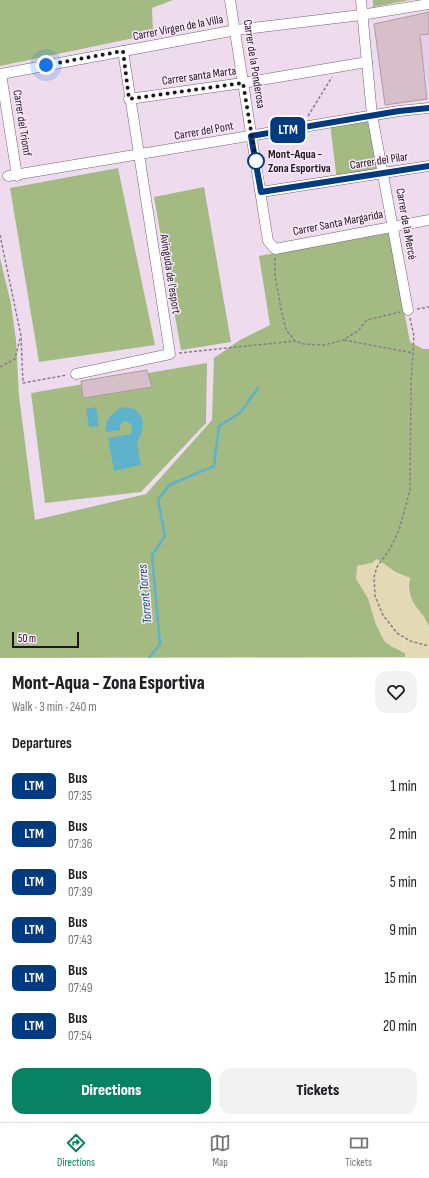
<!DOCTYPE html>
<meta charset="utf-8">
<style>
:root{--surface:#fff;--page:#f2f2f2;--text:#202124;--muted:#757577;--line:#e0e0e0;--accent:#078262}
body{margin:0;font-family:"Sofia Sans Condensed",sans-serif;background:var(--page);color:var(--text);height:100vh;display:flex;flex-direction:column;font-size:15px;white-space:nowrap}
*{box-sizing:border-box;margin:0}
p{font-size:13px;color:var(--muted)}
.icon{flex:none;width:22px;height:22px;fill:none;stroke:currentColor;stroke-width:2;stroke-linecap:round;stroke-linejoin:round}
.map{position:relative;height:658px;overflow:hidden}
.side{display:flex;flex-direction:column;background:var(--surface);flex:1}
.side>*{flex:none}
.badge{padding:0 8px;border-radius:6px;font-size:14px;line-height:26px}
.scale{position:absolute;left:12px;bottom:10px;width:67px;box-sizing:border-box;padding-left:4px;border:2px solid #1c161c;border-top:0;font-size:11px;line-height:14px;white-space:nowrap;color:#1c161c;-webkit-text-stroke:3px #fbe9fb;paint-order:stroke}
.you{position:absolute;width:20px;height:20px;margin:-10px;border:3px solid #fff;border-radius:50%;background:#1a73e8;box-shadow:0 0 0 6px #1a73e833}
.map>.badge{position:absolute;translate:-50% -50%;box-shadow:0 0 0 2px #fff}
h2{padding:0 12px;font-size:15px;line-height:36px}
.round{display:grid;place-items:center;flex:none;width:42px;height:42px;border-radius:12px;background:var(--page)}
.headline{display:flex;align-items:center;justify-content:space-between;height:68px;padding:0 12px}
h1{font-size:19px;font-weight:800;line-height:30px}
.button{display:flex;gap:8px;margin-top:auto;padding:8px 12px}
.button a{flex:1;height:46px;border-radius:12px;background:var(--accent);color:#fff;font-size:16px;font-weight:800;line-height:46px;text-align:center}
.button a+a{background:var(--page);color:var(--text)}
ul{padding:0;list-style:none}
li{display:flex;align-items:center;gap:12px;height:48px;padding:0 12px}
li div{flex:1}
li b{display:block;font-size:15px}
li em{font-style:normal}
li .badge{min-width:44px;font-weight:700;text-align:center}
.tabs{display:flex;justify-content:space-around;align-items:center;height:56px;border-top:1px solid var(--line);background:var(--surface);font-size:11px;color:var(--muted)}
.tabs a{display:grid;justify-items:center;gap:2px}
.tabs .active{color:var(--accent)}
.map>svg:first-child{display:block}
.built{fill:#e6cfe6}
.green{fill:#a4ba83}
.sand{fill:#e3d9b4}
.water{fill:#5fb2cc}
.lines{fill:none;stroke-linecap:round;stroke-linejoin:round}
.stream{stroke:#5fb2cc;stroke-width:2.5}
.building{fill:#d7bfca;stroke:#af99a3}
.minor-casing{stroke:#726272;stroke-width:11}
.path{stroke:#8b7e8b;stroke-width:1.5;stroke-dasharray:3 2;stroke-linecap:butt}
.minor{stroke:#fff;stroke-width:10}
.line-casing{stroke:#fff;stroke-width:9}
.line{stroke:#003b80;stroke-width:6}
.walk{stroke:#1c161c;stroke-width:4;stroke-dasharray:0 7.2}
.stop-dot{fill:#fff;stroke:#003b80;stroke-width:2}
.labels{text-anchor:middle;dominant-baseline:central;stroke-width:3;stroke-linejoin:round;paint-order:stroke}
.street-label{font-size:12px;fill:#1c161c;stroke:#fbe9fb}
.stop-label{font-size:12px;font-weight:bold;fill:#1c161c;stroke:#fbe9fb;text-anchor:start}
.water-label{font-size:13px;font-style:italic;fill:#095265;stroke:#fbe9fb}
</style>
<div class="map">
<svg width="429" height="658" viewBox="0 0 429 658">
<rect width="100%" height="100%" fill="#eedcee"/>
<polygon class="built" points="429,34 429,90 420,44 423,35"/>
<g class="green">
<polygon points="0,0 173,0 152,8 153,34 0,66"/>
<polygon points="373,0 410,0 373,7"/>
<polygon points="372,115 384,172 337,181 330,123"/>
<polygon points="118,168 155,345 39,362 10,188"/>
<polygon points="204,187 231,342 181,350 154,197"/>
<path d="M389 233 410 342 423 349H429V627C419 611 405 597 410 578L395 572 377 559 372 563 357 566 359 583 368 598 376 624 381 634 391 646 405 653 407 657 0 658V258L11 304 16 340 19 396 35 520 146 494 212 420 214 358 240 340 270 325 259 256Z"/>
<polygon points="207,363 206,423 141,492 45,503 31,393"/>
</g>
<path class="sand" d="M377 559 395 572 410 578C403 601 422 608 429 626 429 635 429 649 429 658H405V653L386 643 383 639 376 624 368 598 356 579 357 566 372 563Z"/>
<g class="water">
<polygon points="96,407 99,426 89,427 86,409"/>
<path d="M123 407C139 407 147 418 141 434 141 436 139 438 138 440 136 446 140 458 141 465L114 471 108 438 131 434 132 428 130 423 125 421 120 425V430L106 432C104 419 113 412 123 407Z"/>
</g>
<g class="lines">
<polyline class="stream" points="149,658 160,644 152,555 165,536 158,500 169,485 214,466 219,426 240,413 258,388"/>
</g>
<g class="building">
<polygon points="429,12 429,34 420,35 427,99 385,105 374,24"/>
<polygon points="147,370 152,387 83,398 81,381"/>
</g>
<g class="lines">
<defs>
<g id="minor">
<polyline points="230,0 268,241 275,249 429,220"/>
<polyline points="361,0 372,115 408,310"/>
<polyline points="129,99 243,83 367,62"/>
<polyline points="8,176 399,111 429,108"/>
<polyline points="17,176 1,74 236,30 361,15 429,4"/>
<polyline points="261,192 429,166"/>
<polyline points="76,374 170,354 123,51"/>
</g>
</defs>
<use href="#minor" class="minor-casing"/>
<g class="path">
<polyline points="308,116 332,77"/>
<polyline points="0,235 21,336 23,383 67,375"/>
<polyline points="275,258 275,275 281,309 286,330 295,341 304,344 324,345 343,340 358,331 367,320 400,312"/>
<polyline points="417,309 429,307"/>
<polyline points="410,318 414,336 411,382 410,490 399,530 390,549 377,567 374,577 375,596 383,615 397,633 410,641 429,646"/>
<polyline points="344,340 413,353"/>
<polyline points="179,353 295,341"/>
<polyline points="0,367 15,359 20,339"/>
</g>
<use href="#minor" class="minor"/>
</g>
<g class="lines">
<defs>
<polyline id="line" points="429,108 399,111 251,136 261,192 429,166"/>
</defs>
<use href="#line" class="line-casing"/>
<use href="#line" class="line"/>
<polyline class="walk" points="46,65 123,51 129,99 243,83 256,161"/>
</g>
<circle class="stop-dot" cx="256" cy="161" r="8"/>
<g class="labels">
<g class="street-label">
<text transform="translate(178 28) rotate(-11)">Carrer Virgen de la Villa</text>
<text transform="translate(254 64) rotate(81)">Carrer de la Ponderosa</text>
<text transform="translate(199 76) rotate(-8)">Carrer santa Marta</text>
<text transform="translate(22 123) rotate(81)">Carrer del Triomf</text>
<text transform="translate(204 131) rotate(-10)">Carrer del Pont</text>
<text transform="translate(379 161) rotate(-9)">Carrer del Pilar</text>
<text transform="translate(338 223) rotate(-11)">Carrer Santa Margarida</text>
<text transform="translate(406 224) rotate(80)">Carrer de la Mercè</text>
<text transform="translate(170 274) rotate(81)">Avinguda de l'esport</text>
</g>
<g class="stop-label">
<text x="268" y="154">Mont-Aqua -<tspan x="268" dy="14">Zona Esportiva</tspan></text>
</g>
<g class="water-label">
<text transform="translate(145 594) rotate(-95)">Torrent Torres</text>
</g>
</g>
</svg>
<div class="scale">50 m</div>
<div class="you" style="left:46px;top:65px"></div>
<b class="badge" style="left:288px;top:130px;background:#003b80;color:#fff">LTM</b>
</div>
<section class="side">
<div class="headline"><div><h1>Mont-Aqua - Zona Esportiva</h1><p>Walk · 3 min · 240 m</p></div><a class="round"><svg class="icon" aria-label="heart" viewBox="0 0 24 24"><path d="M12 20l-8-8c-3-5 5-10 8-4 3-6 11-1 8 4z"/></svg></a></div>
<h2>Departures</h2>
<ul>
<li><span class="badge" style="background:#003b80;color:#fff">LTM</span><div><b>Bus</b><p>07:35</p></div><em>1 min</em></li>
<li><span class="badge" style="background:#003b80;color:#fff">LTM</span><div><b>Bus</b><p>07:36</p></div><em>2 min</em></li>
<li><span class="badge" style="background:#003b80;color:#fff">LTM</span><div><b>Bus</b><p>07:39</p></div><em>5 min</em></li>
<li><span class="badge" style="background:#003b80;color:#fff">LTM</span><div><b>Bus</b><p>07:43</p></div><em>9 min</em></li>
<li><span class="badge" style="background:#003b80;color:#fff">LTM</span><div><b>Bus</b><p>07:49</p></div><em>15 min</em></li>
<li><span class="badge" style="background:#003b80;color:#fff">LTM</span><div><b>Bus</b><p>07:54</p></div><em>20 min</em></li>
</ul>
<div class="button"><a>Directions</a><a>Tickets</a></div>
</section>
<nav class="tabs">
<a class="active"><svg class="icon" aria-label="directions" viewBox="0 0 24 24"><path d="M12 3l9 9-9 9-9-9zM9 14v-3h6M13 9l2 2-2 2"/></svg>Directions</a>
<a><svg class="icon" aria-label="map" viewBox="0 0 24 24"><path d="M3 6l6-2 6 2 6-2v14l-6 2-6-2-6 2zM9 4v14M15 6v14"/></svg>Map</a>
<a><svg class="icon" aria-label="tickets" viewBox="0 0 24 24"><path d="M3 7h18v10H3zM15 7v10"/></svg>Tickets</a>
</nav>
